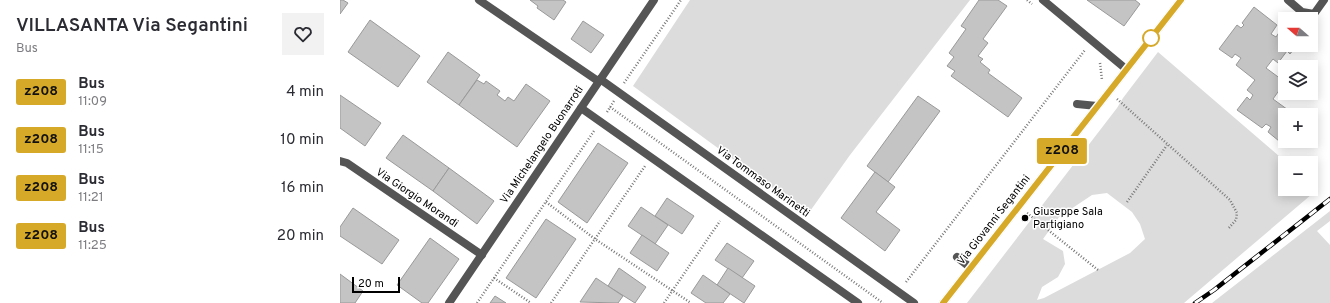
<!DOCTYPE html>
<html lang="it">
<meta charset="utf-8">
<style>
:root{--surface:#fff;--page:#f2f2f3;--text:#2b2b33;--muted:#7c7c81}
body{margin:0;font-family:Overpass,sans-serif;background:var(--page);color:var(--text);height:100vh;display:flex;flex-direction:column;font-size:15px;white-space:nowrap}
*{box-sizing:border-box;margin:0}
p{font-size:13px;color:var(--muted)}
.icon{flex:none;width:22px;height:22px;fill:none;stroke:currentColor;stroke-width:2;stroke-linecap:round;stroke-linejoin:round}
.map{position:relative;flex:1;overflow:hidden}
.panel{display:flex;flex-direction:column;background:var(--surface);width:340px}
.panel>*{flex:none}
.badge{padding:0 8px;border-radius:3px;font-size:14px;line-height:26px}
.needle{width:26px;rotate:290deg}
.controls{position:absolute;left:938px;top:12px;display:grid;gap:8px}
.controls a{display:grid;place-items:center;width:40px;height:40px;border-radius:0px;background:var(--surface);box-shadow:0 2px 10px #0003;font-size:20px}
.scale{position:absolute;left:12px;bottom:10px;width:48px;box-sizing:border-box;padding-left:4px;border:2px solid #000;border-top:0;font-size:11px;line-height:14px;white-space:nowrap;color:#000;-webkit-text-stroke:3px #fff;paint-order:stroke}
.map>.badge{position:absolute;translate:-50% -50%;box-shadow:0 0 0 2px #fff}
.round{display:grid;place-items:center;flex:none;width:42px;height:42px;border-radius:0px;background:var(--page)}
.summary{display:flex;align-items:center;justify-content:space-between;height:68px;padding:0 16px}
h1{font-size:19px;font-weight:600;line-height:30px}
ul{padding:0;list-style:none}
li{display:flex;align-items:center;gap:12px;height:48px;padding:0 16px}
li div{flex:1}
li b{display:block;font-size:15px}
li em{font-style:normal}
li .badge{min-width:44px;font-weight:700;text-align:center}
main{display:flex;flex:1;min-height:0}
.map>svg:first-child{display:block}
.green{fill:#dcdcdc;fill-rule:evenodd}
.building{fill:#c4c4c4;stroke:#999}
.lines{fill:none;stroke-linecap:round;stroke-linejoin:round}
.path{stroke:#777;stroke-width:2.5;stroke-dasharray:1 2;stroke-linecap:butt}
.lane{stroke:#555;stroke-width:8}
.street{stroke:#555;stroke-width:8}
.rail-casing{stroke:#000;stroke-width:4.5}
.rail{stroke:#fff;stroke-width:3;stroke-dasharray:9;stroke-linecap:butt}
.line-casing{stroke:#fff;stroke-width:9}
.line{stroke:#d7a928;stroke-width:6}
.stop-dot{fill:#fff;stroke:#d7a928;stroke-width:2}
.poi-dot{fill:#000;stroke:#fff;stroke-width:1.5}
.labels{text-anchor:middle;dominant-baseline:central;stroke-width:3;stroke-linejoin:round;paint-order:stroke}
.street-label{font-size:11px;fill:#000;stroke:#fff}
.poi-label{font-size:11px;fill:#000;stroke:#fff;text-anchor:start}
</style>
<main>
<section class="panel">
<div class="summary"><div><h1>VILLASANTA Via Segantini</h1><p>Bus</p></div><a class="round"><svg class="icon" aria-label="heart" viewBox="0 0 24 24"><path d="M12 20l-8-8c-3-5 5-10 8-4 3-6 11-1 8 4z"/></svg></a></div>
<ul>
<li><span class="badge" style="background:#d7a928;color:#111">z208</span><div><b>Bus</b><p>11:09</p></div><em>4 min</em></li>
<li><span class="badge" style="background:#d7a928;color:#111">z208</span><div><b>Bus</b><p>11:15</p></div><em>10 min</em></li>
<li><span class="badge" style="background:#d7a928;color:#111">z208</span><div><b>Bus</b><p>11:21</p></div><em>16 min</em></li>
<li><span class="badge" style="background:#d7a928;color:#111">z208</span><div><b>Bus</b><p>11:25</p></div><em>20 min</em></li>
</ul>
</section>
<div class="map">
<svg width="990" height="303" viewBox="0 0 990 303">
<rect width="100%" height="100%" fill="#fff"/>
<g class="green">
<polygon points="350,0 630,0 510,155 468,214 293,86"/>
<path d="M818 52 947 163H945V189H971V183L978 189 844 303H627L777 108 783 98ZM767 193 792 212 800 224 805 239 790 253 704 298 697 300 702 287 718 277 725 264 723 251 703 239 719 217 752 195Z"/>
<polygon points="990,211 990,221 977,231 990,245 990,303 872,303"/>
</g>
<g class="building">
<polygon points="0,0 3,0 8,3 0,14"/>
<polygon points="190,0 223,0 226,2 214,20 197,8 198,6"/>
<polygon points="639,0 658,0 667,6 643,39 648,43 638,56 643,59 640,62 650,70 648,73 682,98 668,117 611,76 615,71 607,66 614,57 609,53 626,29 621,26"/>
<polygon points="747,0 795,0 800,4 784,26"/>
<polygon points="914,7 937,25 931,34 936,37 940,31 945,35 945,45 957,45 950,54 947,51 938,63 933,59 926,68 945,82 933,99 955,115 945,115 945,132 939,141 928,132 931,127 926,124 922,128 897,110 907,97 910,100 913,95 907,90 915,80 896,65 901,58 895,54 892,58 879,49 897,25 901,28 904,25 902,23"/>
<polygon points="30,20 80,56 58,87 8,52"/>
<polygon points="243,21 264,35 251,53 231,39"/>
<polygon points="108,52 140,75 119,105 87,82"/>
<polygon points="137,80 144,84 146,81 160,91 157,95 165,101 168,97 174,101 186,84 210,101 177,147 119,105"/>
<polygon points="0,95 41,123 25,146 0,128"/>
<polygon points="578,96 600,111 548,182 527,166"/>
<polygon points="63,135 109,168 93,191 46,158"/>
<polygon points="258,143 288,163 247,223 218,202"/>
<polygon points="109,168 154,201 137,224 93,191"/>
<polygon points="535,172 555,187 536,212 560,230 545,251 501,218"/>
<polygon points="327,198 354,216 342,234 315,216"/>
<polygon points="301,207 328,225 315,244 288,226"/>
<polygon points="13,208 59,240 42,264 0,236 0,227"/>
<polygon points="206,219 236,239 196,298 166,278"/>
<polygon points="302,235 329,253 317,271 290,253"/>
<polygon points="90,238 119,259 88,303 82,303 57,285"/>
<polygon points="387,243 414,261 402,278 375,260"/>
<polygon points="279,268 306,287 295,303 268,286"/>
<polygon points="388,268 415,286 404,303 377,285"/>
<polygon points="0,274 23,291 15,303 0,303"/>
<polygon points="363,275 390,294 383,303 366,303 351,293"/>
<polygon points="256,278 283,296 278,303 240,302"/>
<polygon points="155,296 166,303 150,303"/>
</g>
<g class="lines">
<g class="path">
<polyline points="687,0 692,4"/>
<polyline points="760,63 762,80"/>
<polyline points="284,83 341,0"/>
<polyline points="777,99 890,200 897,213 896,220 888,229"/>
<polyline points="270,107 543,303"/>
<polyline points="267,112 274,101"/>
<polyline points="206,202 255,239 351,303"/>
<polyline points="787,202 827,145"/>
<polyline points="687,213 758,270"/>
<polyline points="154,278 191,303"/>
<polyline points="566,282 745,50"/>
<polyline points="137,303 254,131"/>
<polyline points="211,303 305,166"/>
<polyline points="324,303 380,221"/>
</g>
<g class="lane">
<polyline points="948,0 962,12 974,14 984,0"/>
<polyline points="260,79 574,303"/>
<polyline points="737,104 757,106"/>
<polyline points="241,108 518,303"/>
<polyline points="617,257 631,268"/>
</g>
<g class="street">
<polyline points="139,0 258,81"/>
<polyline points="703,0 786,69"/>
<polyline points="0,161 7,163 142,255"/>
<polyline points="109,303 314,0"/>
<polyline points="603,303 841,0"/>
</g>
<defs>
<polyline id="rail" points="855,303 874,290 990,199"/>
</defs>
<use href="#rail" class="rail-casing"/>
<use href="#rail" class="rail"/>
</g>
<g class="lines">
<defs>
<polyline id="line" points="603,303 841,0"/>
</defs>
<use href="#line" class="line-casing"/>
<use href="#line" class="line"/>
</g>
<circle class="stop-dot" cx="811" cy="38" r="8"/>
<circle class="poi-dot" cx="685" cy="218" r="4"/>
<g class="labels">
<g class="street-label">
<text transform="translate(202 145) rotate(-56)">Via Michelangelo Buonarroti</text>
<text transform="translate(423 182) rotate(36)">Via Tommaso Marinetti</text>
<text transform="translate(77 198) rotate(34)">Via Giorgio Morandi</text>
<text transform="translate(654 220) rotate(-52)">Via Giovanni Segantini</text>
</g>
<g class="poi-label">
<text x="693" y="212">Giuseppe Sala<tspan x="693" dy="13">Partigiano</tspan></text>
</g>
</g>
</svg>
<div class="controls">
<a><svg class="needle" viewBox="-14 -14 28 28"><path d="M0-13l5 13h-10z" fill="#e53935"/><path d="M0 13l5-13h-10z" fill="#7c7c81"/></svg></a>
<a><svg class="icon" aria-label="layers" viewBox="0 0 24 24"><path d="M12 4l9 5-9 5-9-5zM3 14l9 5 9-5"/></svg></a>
<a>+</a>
<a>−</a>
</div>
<div class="scale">20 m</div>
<b class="badge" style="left:722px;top:151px;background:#d7a928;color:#111">z208</b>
</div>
</main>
